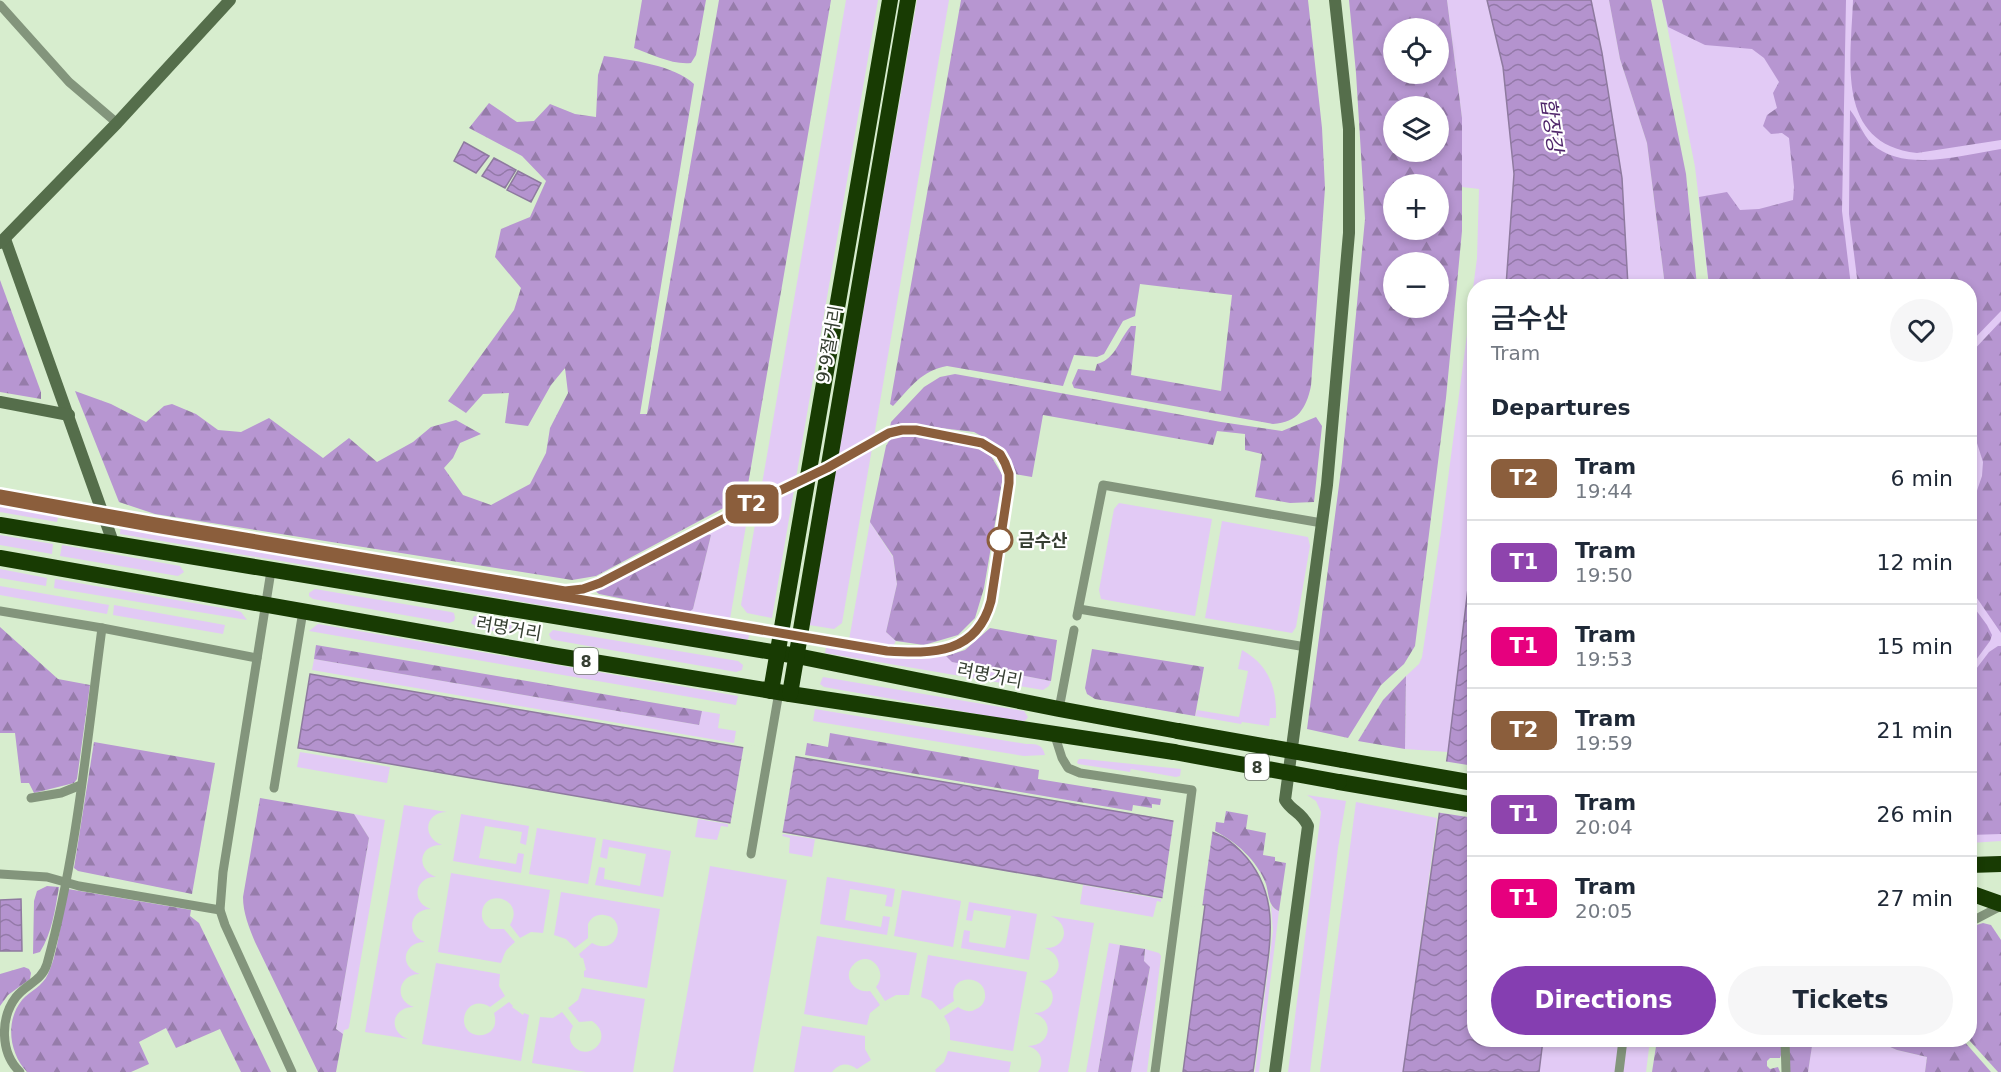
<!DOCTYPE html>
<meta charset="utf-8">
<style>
:root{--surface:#fff;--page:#f6f6f7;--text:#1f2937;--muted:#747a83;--line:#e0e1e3;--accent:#853eb1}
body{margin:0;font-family:"DejaVu Sans","Noto Sans KR",sans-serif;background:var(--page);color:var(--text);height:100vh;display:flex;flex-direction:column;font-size:22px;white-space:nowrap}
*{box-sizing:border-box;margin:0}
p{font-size:20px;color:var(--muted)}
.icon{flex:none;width:33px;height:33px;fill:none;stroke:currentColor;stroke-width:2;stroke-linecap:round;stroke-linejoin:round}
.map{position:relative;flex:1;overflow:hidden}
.drawer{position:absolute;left:1467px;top:279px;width:510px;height:768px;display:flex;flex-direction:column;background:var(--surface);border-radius:24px;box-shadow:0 3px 9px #0003}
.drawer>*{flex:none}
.badge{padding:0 12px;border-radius:9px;font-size:21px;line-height:39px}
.tools{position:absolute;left:1383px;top:18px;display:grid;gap:12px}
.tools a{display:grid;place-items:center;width:66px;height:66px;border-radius:50%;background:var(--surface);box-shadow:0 3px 9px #0003;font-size:30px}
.map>.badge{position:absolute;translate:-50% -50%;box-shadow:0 0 0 3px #fff}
h2{padding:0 24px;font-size:22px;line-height:54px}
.round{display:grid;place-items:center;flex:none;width:63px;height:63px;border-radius:32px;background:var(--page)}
.summary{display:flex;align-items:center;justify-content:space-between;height:102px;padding:0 24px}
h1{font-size:28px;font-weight:600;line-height:45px}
.action{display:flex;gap:12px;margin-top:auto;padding:12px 24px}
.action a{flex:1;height:69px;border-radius:36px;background:var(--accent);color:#fff;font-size:24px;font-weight:600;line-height:69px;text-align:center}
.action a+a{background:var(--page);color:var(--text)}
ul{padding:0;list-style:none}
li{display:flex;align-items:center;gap:18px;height:84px;padding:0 24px;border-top:2px solid var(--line)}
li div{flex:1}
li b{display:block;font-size:22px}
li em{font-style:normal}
li .badge{min-width:66px;font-weight:700;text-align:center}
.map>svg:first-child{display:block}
.green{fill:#e2caf5}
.forest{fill:url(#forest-firs);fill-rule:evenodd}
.water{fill:url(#water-waves);stroke:#8e7a9f;stroke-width:1.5}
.pier{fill:#d7edce}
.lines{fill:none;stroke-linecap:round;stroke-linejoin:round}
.street{stroke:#83957c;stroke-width:9}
.secondary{stroke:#556e4b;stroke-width:12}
.highway{stroke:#183b03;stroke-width:16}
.tram{stroke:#82917b;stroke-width:1.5}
.highway-bridge{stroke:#183b03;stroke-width:16}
.line-casing{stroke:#fff;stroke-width:14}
.line{stroke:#8b5e3c;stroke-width:9}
.stop-dot{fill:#fff;stroke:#8b5e3c;stroke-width:3}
.labels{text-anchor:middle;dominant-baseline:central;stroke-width:4.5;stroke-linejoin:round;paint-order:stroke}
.shield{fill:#fff;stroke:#727970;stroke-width:1.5}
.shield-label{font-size:16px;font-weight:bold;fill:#363f32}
.street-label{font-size:18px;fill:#363f32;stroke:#fff}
.stop-label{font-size:18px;font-weight:bold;fill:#363f32;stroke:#fff;text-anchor:start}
.water-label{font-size:20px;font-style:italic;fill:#50266b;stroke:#fff}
</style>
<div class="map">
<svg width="2001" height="1072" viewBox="0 0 2001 1072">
<defs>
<pattern id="forest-firs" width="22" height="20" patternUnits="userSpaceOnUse" patternTransform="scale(1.5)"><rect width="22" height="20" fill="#b796d1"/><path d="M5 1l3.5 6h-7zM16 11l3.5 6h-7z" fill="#967caa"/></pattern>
<pattern id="water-waves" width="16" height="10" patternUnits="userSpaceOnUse" patternTransform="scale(1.5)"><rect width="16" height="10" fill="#b493ce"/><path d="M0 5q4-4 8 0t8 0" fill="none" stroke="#9379a8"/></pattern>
</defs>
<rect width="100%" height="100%" fill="#d7edce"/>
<g class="green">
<polygon points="846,0 878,0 772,618 747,613 741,605"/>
<polygon points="917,0 949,0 842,623 834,629 809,625"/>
<polygon points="1447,0 1487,0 1503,67 1514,174 1506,286 1474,286 1474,539 1448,752 1405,749 1406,676 1419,664 1422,657 1441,532 1477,258 1479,189 1462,187 1462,118"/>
<polygon points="1591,0 1609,0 1620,59 1647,143 1665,286 1628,286 1622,178 1602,53"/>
<polygon points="1662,0 2001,0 2001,841 1970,843 1970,286 1709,286 1695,167"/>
<polygon points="0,502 59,512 57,522 0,512"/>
<polygon points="1119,503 1212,519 1195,616 1101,599 1099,590 1114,509"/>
<polygon points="749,508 730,619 689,612 693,609 711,535 704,533"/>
<polygon points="1222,521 1308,537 1310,546 1296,627 1292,633 1205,618"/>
<polygon points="870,522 893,557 897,584 886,632 896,641 892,648 849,640"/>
<polygon points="121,524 750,630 748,640 120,534"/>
<polygon points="0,535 53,544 52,554 0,545"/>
<polygon points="62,545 180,566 184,572 178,576 60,556"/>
<polygon points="0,569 47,578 46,586 0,578"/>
<polygon points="55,579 234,610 241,612 247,620 54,588"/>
<polygon points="0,586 109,605 107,614 0,595"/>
<polygon points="315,589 451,612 454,613 455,618 454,621 449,623 313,599 309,596 309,593"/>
<polygon points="114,605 225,625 223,634 113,615"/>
<path d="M474 616 508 622 512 625 511 630C502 634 479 630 471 623Z"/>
<polygon points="318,624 738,696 736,705 309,631"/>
<polygon points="553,630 738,661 743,665 742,670 736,672 554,640 551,639 549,634"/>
<polygon points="827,643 890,654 946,656 953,662 1051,681 1049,686 1043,690 825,653"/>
<path d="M1242 650C1269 665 1277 688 1276 718H1270L1269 726 1242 722 1241 724 1195 716 1197 710 1239 717 1248 671 1238 669Z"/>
<polygon points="314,659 699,725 702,711 720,714 718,728 736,731 734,743 312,670"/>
<polygon points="823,677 1024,711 1028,717 1025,721 1022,722 824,687 820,684"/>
<path d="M815 709 1026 744C1037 744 1042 744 1045 755L1024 756 813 721Z"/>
<polygon points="300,752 390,767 387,783 297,767"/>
<polygon points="1079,759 1084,759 1181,769 1180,776 1176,777 1131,769 1130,772 1078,764 1077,762"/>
<polygon points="1307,795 1346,801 1338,848 1310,1072 1288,1072 1321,812 1316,801"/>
<polygon points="1356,802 1437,818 1403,1072 1320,1072"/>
<path d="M404 805 447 812C425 812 421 837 442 845 419 844 415 869 436 877 415 876 410 903 431 909 409 909 405 935 425 942 403 942 398 967 420 974 398 974 393 1000 414 1007 392 1007 387 1031 408 1039L365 1032Z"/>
<polygon points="354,814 385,820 349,1027 348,1029 344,1030 343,1034 336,1029 369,838"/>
<polygon points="461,814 529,826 526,845 520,843 522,832 485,826 479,858 516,864 518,853 524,854 521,873 453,861"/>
<polygon points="698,819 728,824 728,827 721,826 717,840 695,837"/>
<polygon points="537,828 596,838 588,884 529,874"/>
<polygon points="783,834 815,839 812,857 789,853 790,838 782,836"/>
<polygon points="603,839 671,851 663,897 595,885 599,867 605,868 604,879 640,886 646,854 609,847 607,859 600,857"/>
<polygon points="710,866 787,880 753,1072 673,1072"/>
<path d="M451 873 550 890 543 933 531 932 520 938 510 925C526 899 485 887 482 912 481 920 485 925 491 929H504L515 942C504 952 506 950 501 963L438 952Z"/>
<polygon points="827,877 895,889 892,907 885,906 887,895 850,889 845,920 881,927 883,916 890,917 887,935 820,924"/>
<polygon points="1083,885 1161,899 1161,902 1157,901 1153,917 1080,904"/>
<polygon points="902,890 961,901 953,947 894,936"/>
<path d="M561 892 660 909 647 988 584 977V971L586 970 583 958H581L579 954 592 943C619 958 628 917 604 915 596 914 591 918 588 924V938L575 948 566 939 554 935Z"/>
<polygon points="969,902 1037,914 1029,960 961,948 964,930 970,931 969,942 1005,948 1011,916 974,910 972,921 966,920"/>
<polygon points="1271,905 1274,909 1279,911 1259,1072 1255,1072 1273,931"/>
<path d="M1051 916 1094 923 1068 1072H1038C1045 1061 1041 1050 1028 1046 1051 1046 1055 1020 1034 1013 1056 1013 1060 988 1039 981 1062 981 1066 956 1045 948 1067 949 1071 924 1051 916Z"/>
<path d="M817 936 917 953 909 995H896L885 1001 876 987C889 971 870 950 855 963 840 976 855 994 870 991L880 1005 870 1013 867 1025 804 1014Z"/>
<polygon points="1109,943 1120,945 1098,1072 1086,1072"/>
<polygon points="1145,949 1159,953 1161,956 1147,1072 1131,1072 1150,968 1144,961"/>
<path d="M928 955 1027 972 1013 1051 950 1040C950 1026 951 1028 944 1016L958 1007C964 1011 970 1013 976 1009 981 1007 984 1003 985 998 988 974 947 972 954 1001L940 1010 932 1001 921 997Z"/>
<path d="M436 963 500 974 499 986 505 996 490 1007C465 992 453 1031 477 1035 482 1036 488 1034 491 1031 496 1026 496 1020 494 1013L509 1002 513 1006 512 1007 523 1015 524 1013 529 1015 521 1061 422 1044Z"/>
<path d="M582 988 645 999 633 1072H586L532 1063 540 1017 553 1018 562 1012 573 1026C570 1032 568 1038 572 1044 586 1065 617 1038 592 1021L579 1022 568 1008 578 1000Z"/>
<path d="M802 1026 865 1036V1049L871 1060 857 1069C848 1062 839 1063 832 1072H794Z"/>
<polygon points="1543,1040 1619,1040 1615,1072 1539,1072"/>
<polygon points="1626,1040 1650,1040 1646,1072 1622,1072"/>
<polygon points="1816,1040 1874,1040 1897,1050 1927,1057 1925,1072 1808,1072 1812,1045"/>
<polygon points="948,1051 1011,1062 1009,1072 936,1072 935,1070 944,1062"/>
</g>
<g class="forest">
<path d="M642 0H706L696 55 691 63C672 65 651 54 634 48Z"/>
<path d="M719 0H831L746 496 596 576 572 580 155 514 119 502 75 391 111 404 146 422 164 406 172 404 196 414 218 430 241 432 269 418 323 458 349 438 377 462 413 442 431 427 456 420 481 434 460 443 453 458 444 468 463 495 491 505 530 484 546 453 550 428 568 393 565 368 551 385 528 426 505 423 509 393 483 394 466 413 448 401 514 310 521 288 495 257 501 229 530 217 546 181 522 156 469 128 489 103 517 122 534 121 550 104 575 114 596 117 598 75 604 56C631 60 674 65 694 84L640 414H647Z"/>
<path d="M961 0H1308L1322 128 1325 188 1311 386C1306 409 1298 422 1273 424L1074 388 1072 383 1078 369 1095 371 1097 364C1116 359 1119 339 1131 326H1136L1131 375 1221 391 1232 295 1140 284 1135 316 1123 321 1104 354 1097 357 1074 355 1063 386 947 366C922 370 910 388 893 406L890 404Z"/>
<path d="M1349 0H1447L1462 118V231L1446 398 1415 646 1404 664 1381 685 1348 738 1307 729 1342 462 1365 219 1356 73ZM1394 28H1438V74H1394ZM1394 106H1438V152H1394ZM1394 184H1438V230H1394ZM1394 262H1438V308H1394Z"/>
<polygon points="1609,0 1651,0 1686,174 1697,286 1665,286 1647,143 1620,59"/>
<polygon points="1662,0 1846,0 1842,211 1851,286 1709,286 1699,197 1727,192 1740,210 1759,209 1793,200 1794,187 1789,138 1782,133 1771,134 1763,126 1767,115 1777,108 1773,93 1779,82 1764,58 1752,49 1705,45 1668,27"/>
<path d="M1853 0H2001V140L1917 153C1835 144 1851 60 1853 0Z"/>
<path d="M1850 110C1858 119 1862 134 1872 144 1904 173 1962 155 2001 149V311L1970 343V286H1858L1849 214Z"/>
<polygon points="0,280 41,392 41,399 0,392"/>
<polygon points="2001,321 2001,633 1970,588 1970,511 1982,476 1983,462 1970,421 1970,354"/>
<polygon points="955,374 1221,422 1282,431 1316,417 1322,426 1314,502 1290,503 1255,497 1262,454 1245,450 1245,434 1217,431 1213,445 1043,415 1032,477 1015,474 1006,454 994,443 974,432 908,424 890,427 891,422 924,387 940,377"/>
<polygon points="905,435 975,447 991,456 1003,476 984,588 975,618 958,635 924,645 896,641 886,632 897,584 893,556 870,522 886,446 892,436"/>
<polygon points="704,533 711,535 693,609 689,612 599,594 594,590"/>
<polygon points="1970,602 1987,625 1992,635 1990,641 1970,668"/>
<polygon points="0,627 58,679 90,685 77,779 74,783 34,793 29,783 21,783 15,733 0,733"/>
<polygon points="990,628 1057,640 1051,681 952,662 946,656 965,650"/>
<polygon points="316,645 702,711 699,725 314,659"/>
<polygon points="1998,646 2001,646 2001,834 1970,835 1970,677 1989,652"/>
<polygon points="1092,649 1204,667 1195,716 1095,699 1087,694 1085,688"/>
<polygon points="1406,676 1405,749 1358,741 1383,700"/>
<polygon points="830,733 1039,770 1038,779 1161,799 1160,805 1152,804 1152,808 1133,805 1132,811 805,755 807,743 828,747"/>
<polygon points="94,742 215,763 192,894 78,871 74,868"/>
<path d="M260 798 354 814 369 838 336 1029 343 1034 336 1072H318L255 942C249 927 243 913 243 897Z"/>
<path d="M1226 811 1248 815 1246 829 1266 833 1263 855 1275 857V861L1286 863 1279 911C1268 907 1269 894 1266 884 1257 860 1236 842 1215 831L1216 822 1224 823Z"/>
<path d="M47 886 59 887C55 910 52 933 40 952L33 954 34 901 37 891Z"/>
<path d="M68 889 191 910 190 916 199 923 271 1072H241L220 1029 176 1048 166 1028 139 1042 149 1064 131 1072H27C9 1053 5 1021 22 1000 30 991 43 986 48 974 60 948 60 917 68 889Z"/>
<polygon points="1983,923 1991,925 2001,940 2001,1072 1998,1072 1969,1040 1970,927"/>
<polygon points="1120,945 1145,949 1144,961 1150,967 1131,1072 1098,1072"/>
<polygon points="24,967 29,969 31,973 30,979 8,995 0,1006 0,974"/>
<polygon points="1657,1040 1781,1040 1782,1052 1780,1058 1770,1058 1767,1061 1767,1066 1770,1069 1778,1067 1780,1072 1652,1072"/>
<polygon points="1789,1040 1816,1040 1812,1046 1808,1072 1790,1072"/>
<polygon points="1874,1040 1963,1040 1991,1072 1925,1072 1927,1057 1897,1050"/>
</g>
<g class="water">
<polygon points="1487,0 1591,0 1602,53 1622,178 1628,286 1506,286 1514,174 1503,67"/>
<polygon points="464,142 489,156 476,173 454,161"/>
<polygon points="494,158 516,170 505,188 482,176"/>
<polygon points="518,171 541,183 531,202 507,190"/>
<polygon points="1474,539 1474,1040 1543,1040 1539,1072 1403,1072 1448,752"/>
<path d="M310 674 1138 815C1166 820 1197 823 1223 837 1232 842 1240 850 1247 858 1280 898 1270 942 1264 990 1260 1017 1257 1045 1253 1072H1183L1205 905 298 748Z"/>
<polygon points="21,899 22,951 0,951 0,900"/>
</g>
<g class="pier">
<polygon points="744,744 796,753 782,835 730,826"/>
<polygon points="1443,761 1474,766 1474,818 1435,812"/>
<polygon points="1174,818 1213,828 1202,908 1162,901"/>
</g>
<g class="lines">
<g class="street">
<polyline points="0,5 69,82 117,123"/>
<polyline points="271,571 223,872 220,910 225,925 292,1072"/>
<polyline points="1079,609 1306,647"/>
<polyline points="0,611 102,628 257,658"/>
<polyline points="1077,616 1103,485 1322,523"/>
<polyline points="1059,709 1074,630"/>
<polyline points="1054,733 1062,758 1068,768 1080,773 1192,790 1155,1072"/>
<polyline points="274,788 303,611"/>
<polyline points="31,798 61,793 81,785"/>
<polyline points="751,854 779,692"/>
<polyline points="0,874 47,877 79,886 220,910"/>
<polyline points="1970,921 1976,919 2001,906"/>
<polyline points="1785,1040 1786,1072"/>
<path d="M20 1072C0 1053 0 1018 16 997 26 984 42 981 47 964 77 855 87 740 102 628"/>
<polyline points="1619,1072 1623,1040"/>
</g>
<g class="secondary">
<polyline points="5,239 114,545"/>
<polyline points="0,243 117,123 230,0"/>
<polyline points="0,402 69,415"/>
<path d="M1275 1072 1308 826C1301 811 1292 812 1285 800L1327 485 1349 233V129L1335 0"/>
</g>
<g class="highway">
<polyline points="0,525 797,656 1059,709 1178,731"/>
<polyline points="0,558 557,656 790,694 1174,752"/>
<polyline points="771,691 890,0"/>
<polyline points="790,694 908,0"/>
<polyline points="1343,760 1474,783"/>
<polyline points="1339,782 1474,805"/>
<polyline points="1970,865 2001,864"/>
<polyline points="1970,893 2001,904"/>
</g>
<path class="tram" d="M0 494 156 522 565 591 583 589 600 583 754 503 827 468 889 433 902 430H916L983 443 1000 454 1005 463 1009 474V483L991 601C977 654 932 654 887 651L155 528 0 500"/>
<g class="highway-bridge">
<polyline points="1178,731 1343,760"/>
<polyline points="1174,752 1339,782"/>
</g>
</g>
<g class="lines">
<defs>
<path id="line" d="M0 494 156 522 565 591 583 589 600 583 754 503 827 468 889 433 902 430H916L982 443 1000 454 1005 463 1009 474V483L991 601C977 654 933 654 887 651L155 528 0 500"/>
</defs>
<use href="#line" class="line-casing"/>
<use href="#line" class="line"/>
</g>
<circle class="stop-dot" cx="1000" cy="540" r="12"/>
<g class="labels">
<g class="shield">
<rect x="574" y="648" width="24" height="26" rx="4.5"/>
<rect x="1245" y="754" width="24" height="26" rx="4.5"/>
</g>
<g class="shield-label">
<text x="586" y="661">8</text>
<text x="1257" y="767">8</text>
</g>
<g class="street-label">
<text transform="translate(829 344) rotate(-80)">9·9절거리</text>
<text transform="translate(509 628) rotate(10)">려명거리</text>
<text transform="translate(990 675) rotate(11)">려명거리</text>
</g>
<g class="stop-label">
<text x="1018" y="540">금수산</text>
</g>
<g class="water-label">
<text transform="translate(1552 125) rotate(82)">합장강</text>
</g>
</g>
</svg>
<div class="tools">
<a><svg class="icon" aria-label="locate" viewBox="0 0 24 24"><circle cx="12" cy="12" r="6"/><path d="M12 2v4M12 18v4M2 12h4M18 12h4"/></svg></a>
<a><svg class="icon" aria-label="layers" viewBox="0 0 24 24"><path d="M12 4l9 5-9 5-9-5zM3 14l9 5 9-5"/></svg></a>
<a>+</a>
<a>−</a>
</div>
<b class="badge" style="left:752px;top:504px;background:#8b5e3c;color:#fff">T2</b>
<section class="drawer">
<div class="summary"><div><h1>금수산</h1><p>Tram</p></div><a class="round"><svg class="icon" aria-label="heart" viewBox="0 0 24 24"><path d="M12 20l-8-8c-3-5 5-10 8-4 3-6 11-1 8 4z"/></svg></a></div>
<h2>Departures</h2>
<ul>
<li><span class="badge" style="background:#8b5e3c;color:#fff">T2</span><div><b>Tram</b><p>19:44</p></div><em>6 min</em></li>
<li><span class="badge" style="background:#8e44ad;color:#fff">T1</span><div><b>Tram</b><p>19:50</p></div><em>12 min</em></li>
<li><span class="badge" style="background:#e6007e;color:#fff">T1</span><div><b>Tram</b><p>19:53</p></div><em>15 min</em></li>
<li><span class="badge" style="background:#8b5e3c;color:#fff">T2</span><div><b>Tram</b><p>19:59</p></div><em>21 min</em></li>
<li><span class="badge" style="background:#8e44ad;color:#fff">T1</span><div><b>Tram</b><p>20:04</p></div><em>26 min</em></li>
<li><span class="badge" style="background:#e6007e;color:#fff">T1</span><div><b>Tram</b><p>20:05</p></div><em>27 min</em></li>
</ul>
<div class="action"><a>Directions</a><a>Tickets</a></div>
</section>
</div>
